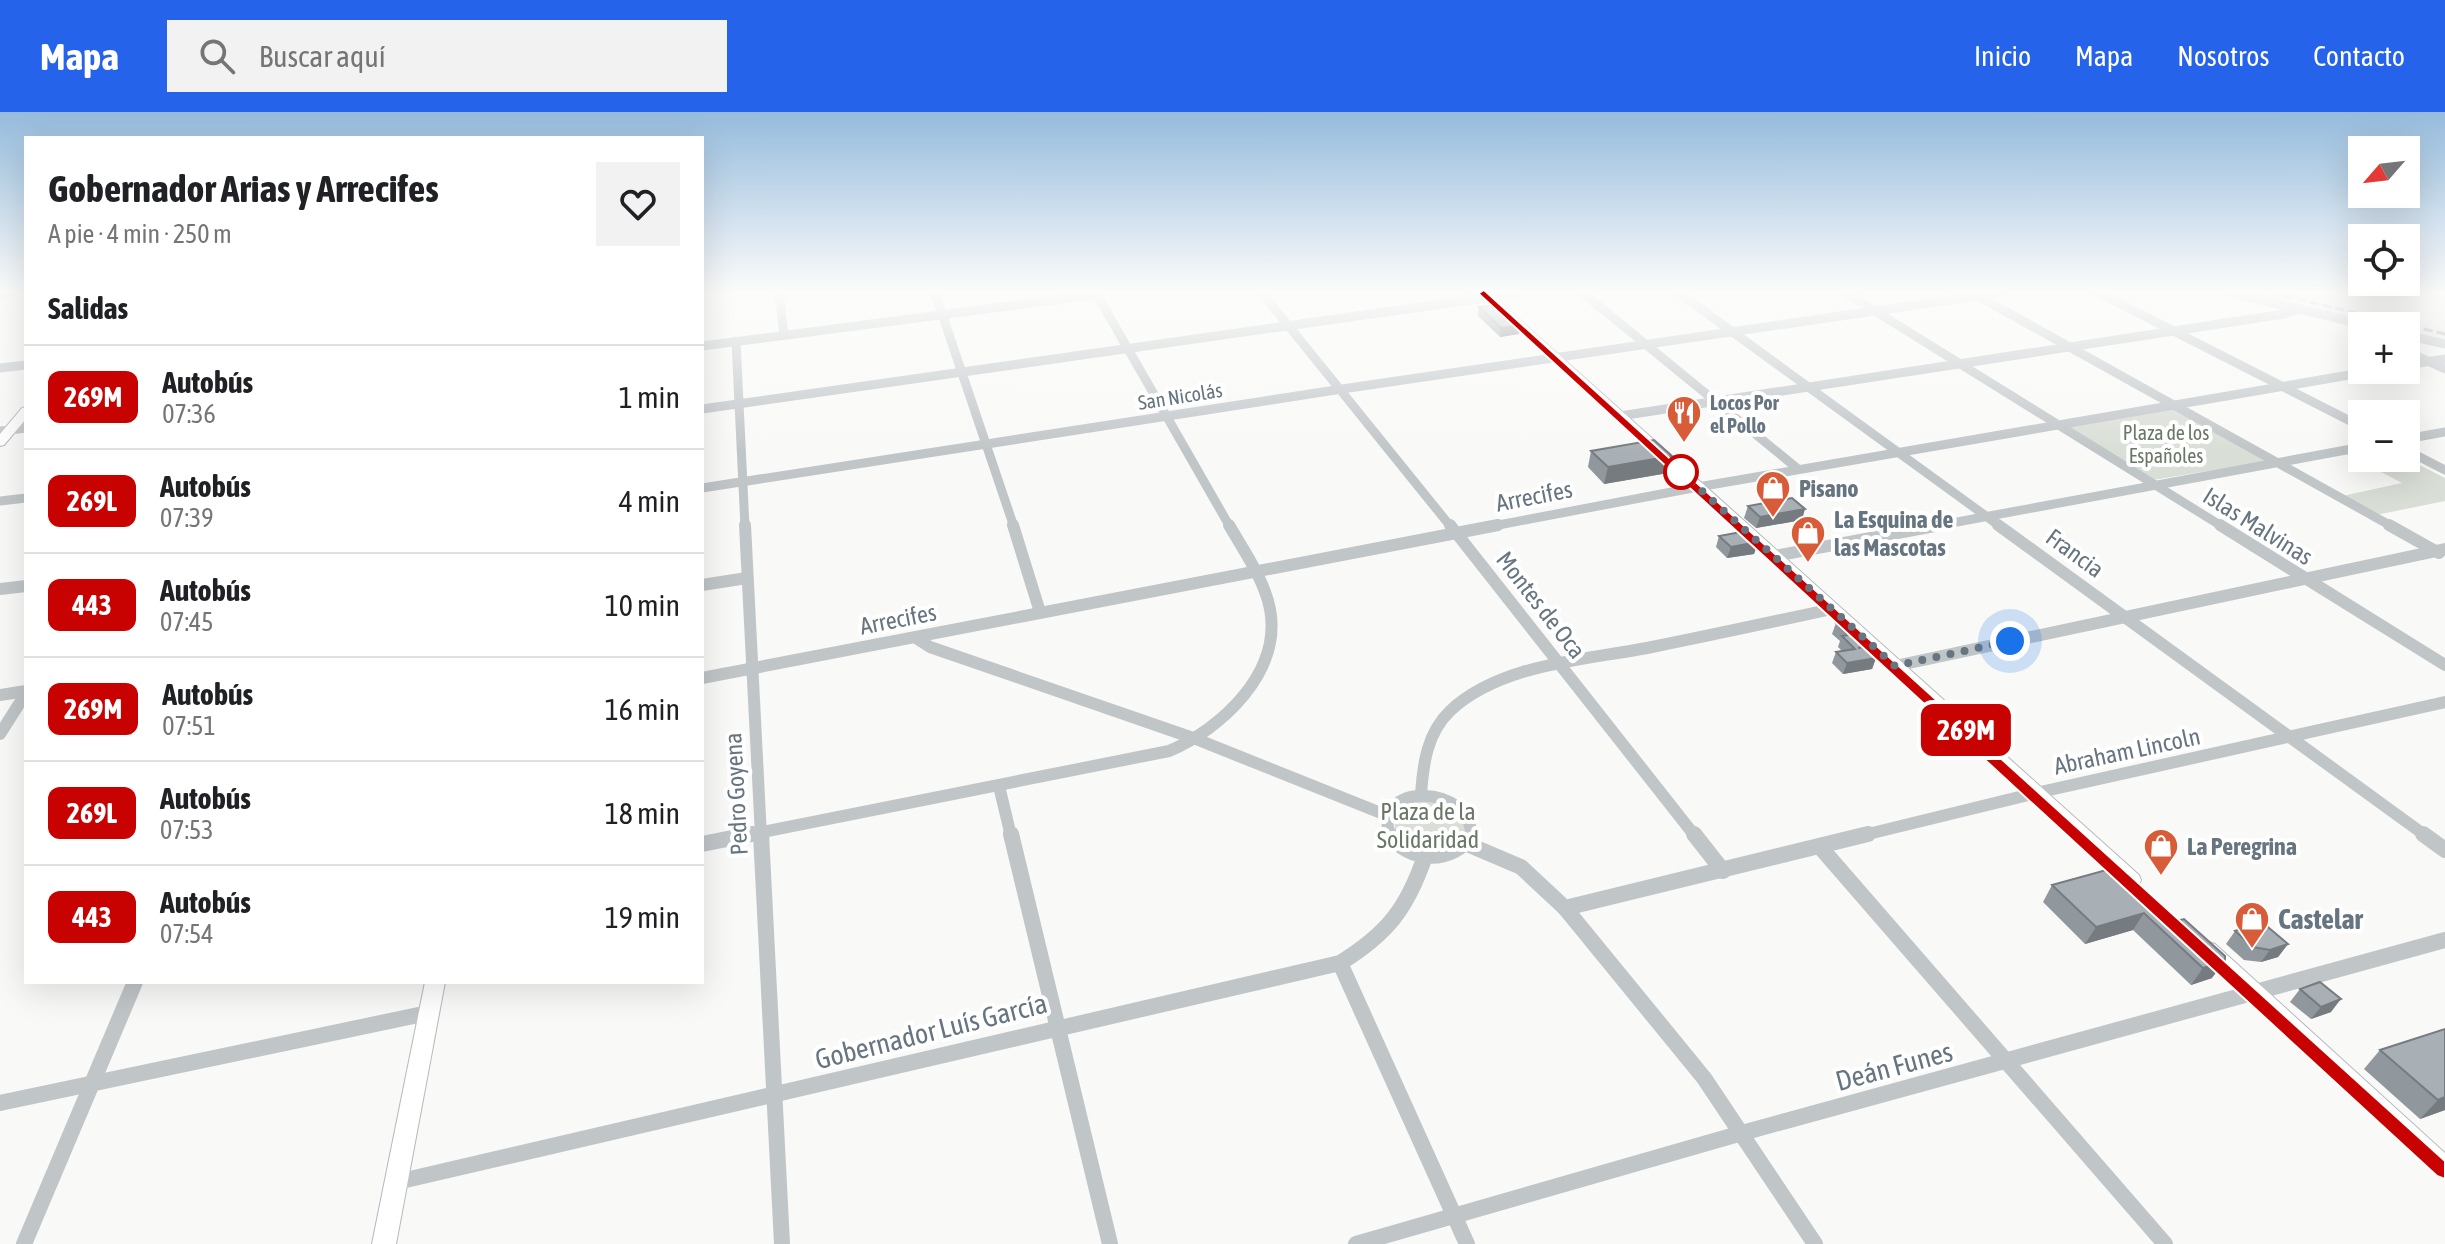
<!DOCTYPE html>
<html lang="es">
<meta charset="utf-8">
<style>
:root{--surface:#fff;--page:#f2f2f2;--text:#202124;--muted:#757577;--line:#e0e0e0;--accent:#2563eb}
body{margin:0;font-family:"Asap Condensed",sans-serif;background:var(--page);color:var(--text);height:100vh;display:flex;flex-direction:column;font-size:30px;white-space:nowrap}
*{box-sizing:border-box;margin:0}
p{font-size:26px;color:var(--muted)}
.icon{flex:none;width:44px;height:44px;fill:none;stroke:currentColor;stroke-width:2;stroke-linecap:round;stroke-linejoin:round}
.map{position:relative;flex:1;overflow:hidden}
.panel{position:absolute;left:24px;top:24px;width:680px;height:848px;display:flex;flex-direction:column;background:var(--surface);border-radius:0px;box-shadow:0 8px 32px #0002}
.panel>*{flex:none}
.badge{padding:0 16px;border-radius:12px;font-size:28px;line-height:52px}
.needle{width:52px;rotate:242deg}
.tools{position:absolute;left:2348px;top:24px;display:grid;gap:16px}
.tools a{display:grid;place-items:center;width:72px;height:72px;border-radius:0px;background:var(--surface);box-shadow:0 8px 32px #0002;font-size:40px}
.you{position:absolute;width:40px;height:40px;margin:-20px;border:6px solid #fff;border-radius:50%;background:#1a73e8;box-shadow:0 0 0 12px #1a73e833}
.map>.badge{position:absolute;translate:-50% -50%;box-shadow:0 0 0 4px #fff}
h2{padding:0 24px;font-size:30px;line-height:72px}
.round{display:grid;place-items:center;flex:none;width:84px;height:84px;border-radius:0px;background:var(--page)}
.summary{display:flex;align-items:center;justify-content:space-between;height:136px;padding:0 24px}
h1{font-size:38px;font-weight:700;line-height:60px}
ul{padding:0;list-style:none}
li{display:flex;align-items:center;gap:24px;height:104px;padding:0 24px;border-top:2px solid var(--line)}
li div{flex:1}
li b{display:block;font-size:30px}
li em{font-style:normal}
li .badge{min-width:88px;font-weight:700;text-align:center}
header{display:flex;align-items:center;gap:48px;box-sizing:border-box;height:112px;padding:0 40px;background:var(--accent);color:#fff}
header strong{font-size:38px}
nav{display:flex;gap:44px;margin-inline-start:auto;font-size:28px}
.search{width:560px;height:72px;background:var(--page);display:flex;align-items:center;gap:20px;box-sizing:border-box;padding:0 28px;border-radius:0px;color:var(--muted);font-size:30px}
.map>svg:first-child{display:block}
.built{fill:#e7e8e8}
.green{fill:#d9ded6}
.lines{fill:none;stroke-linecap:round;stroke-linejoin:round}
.secondary-casing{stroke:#b3b9bd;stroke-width:2}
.street-far2{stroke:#c0c5c8;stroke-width:9}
.street-far1{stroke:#c0c5c8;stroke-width:12}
.street{stroke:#c0c5c8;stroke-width:16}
.secondary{fill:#fff;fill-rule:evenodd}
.rail{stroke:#a2a9ae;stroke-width:3;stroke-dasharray:9 4;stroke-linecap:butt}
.wall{fill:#90979d}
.shaded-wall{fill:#767b7f}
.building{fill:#a8b0b6;stroke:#767b7f;stroke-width:2}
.line{fill:#c70201;stroke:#fff;stroke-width:2}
.walk{stroke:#667580;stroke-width:8;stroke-dasharray:0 14.4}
.stop-dot{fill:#fff;stroke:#c70201;stroke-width:4}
.labels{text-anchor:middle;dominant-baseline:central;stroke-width:8;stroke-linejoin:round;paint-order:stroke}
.far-street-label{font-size:20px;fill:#667580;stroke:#fff}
.far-poi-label{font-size:20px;font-weight:bold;fill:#667580;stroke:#fff;text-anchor:start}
.far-park-label{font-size:20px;fill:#687865;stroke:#fff}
.poi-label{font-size:24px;font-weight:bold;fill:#667580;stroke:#fff;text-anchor:start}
.street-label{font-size:24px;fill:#667580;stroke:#fff}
.park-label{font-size:24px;fill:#687865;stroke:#fff}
.near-poi-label{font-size:28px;font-weight:bold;fill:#667580;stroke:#fff;text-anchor:start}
.near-street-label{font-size:28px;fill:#667580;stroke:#fff}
</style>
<header>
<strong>Mapa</strong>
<div class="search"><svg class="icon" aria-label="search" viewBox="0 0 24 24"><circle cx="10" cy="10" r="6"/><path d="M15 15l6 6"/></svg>Buscar aquí</div>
<nav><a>Inicio</a><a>Mapa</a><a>Nosotros</a><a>Contacto</a></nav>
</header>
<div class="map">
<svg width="2445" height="1132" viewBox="0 0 2445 1132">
<rect width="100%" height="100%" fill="#f9f9f7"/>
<polygon class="built" points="2248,181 2445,181 2445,228 2406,219 2406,214 2387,214"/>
<g class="green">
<polygon points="2174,296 2268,349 2153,368 2068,315"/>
<polygon points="2362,339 2362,346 2406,346 2445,366 2445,389 2376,403 2342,384 2402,371 2347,342"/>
<polygon points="1430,686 1464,705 1466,722 1433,741 1396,727 1393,697"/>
</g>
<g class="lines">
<defs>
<g id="secondary">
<polygon points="1479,181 1490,181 2139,763 2141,768 2139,773 2132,775 2125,773"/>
<polygon points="26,295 26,307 4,333 0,334 0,322 22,296"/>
<polygon points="2208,830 2215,832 2445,1041 2445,1066 2437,1063 2201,844 2198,838 2201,832"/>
<polygon points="425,870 445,870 396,1132 372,1132"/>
</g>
</defs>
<use href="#secondary" class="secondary-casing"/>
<g class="street-far2">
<polyline points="779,181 784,223"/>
<polyline points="935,181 1014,415"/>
<polyline points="1096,181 1230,415"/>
<polyline points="1262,181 1451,415"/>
<polyline points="1583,181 1798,357"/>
<polyline points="1679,181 2001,415"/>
<polyline points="1846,181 2223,415"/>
<polyline points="2099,181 2362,315"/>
<polyline points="2232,181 2370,214"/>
<polyline points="0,182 9,181"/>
<polyline points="1976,183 2393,415"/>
<polyline points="2406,223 2445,232"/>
<polyline points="736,229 745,415"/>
<polyline points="702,234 1101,182"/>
<polyline points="2406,239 2445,257"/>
<polyline points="2406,253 2445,247"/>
<polyline points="0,256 26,253"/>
<polyline points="702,297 1519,181"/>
<polyline points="1620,304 2284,202 2299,197"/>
<polyline points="0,319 26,316"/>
<polyline points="2406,327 2445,320"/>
<polyline points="2406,338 2445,358"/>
<polyline points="702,376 1342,277 1997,181"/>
<polyline points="0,389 26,386"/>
<polyline points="1488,415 1698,375 2378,258"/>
<polyline points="1930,415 2362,335"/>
</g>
<g class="street-far1">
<polyline points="745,413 761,724"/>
<polyline points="1013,413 1040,500"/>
<polyline points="1450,413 1695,724"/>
<polyline points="1998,413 2426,724"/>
<polyline points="2220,413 2445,553"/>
<polyline points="2389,413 2439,441"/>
<polyline points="1775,444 1940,413"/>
<polyline points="702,473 747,466"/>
<polyline points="0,477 26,474"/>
<polyline points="916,526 930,535 1196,627 1386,703"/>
<polyline points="1895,554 2445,437"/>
<polyline points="702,566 1498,413"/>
<polyline points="0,583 26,579"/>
<polyline points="0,622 26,581"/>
<polyline points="999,674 1011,724"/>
<path d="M1421 683C1423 652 1427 621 1450 599 1501 551 1588 548 1652 535 1712 523 1772 510 1832 497"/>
<path d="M742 724 1169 639C1221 617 1282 561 1270 497 1264 467 1244 439 1229 413"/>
<path d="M1390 724C1371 669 1473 672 1471 724"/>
<polyline points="1860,724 2036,681 2445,590"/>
</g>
<g class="street">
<polyline points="761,722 782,1132"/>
<polyline points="1011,722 1110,1132"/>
<path d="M1389 722C1410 750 1452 752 1472 722"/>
<polyline points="1694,722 1723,759"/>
<polyline points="2423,722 2445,738"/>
<polyline points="702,732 752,722"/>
<polyline points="1467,732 1521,755 1565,796 1704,966 1815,1132"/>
<polyline points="1821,736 2165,1132"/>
<polyline points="1565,796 1868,722"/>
<polyline points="1340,851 1467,1132"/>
<polyline points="0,991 428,901"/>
<path d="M397 1070 1340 851C1387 822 1407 797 1425 744"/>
<polyline points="24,1132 135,870"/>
<polyline points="1356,1132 1742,1021 2445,828"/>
</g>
<use href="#secondary" class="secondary"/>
<polyline class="rail" points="2272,181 2445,222"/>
</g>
<g class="wall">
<polygon points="2386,181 2406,181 2403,185"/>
<polygon points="1479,195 1520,213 1519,222 1500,225 1478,204"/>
<polygon points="1591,339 1668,361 1604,372 1588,355"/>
<polygon points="1748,394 1802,408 1756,416 1744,406"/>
<polygon points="1719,424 1758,430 1754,442 1727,446 1716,435"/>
<polygon points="1836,511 1876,546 1872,557 1843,562 1832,551 1836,540 1842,539 1838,535 1840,529 1832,522"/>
<polygon points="2117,755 2212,866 2191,873 2133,818 2085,832 2043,790 2052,773"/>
<polygon points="2235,819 2288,832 2278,845 2261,850 2244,848 2226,832"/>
<polygon points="2300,877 2331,900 2311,907 2290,890"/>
<polygon points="2445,917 2445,998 2420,1007 2364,957 2380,938"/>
</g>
<g class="shaded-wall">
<polygon points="1520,213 1519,222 1500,225 1501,216"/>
<polygon points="1672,344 1668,361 1604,372 1608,355"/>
<polygon points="1805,397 1802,408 1756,416 1760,405"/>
<polygon points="1758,430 1754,442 1727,446 1731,435"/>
<polygon points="1876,546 1872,557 1843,562 1847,551"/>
<polygon points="2144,801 2133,818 2085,832 2096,815"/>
<polygon points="2288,832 2278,845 2261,850 2270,838"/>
<polygon points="2225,849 2212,866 2191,873 2203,856"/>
<polygon points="2341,887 2331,900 2311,907 2321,895"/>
<polygon points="2445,985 2445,998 2420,1007 2438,988"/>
</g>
<g class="building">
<polygon points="1498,193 1520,213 1501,216 1479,195"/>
<polygon points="1654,328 1672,344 1608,355 1591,339"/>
<polygon points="1792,386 1805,397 1760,405 1748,394"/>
<polygon points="1746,419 1758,430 1731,435 1719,424"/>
<polygon points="1846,509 1873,533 1858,536 1865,535 1876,546 1847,551 1836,540 1855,537 1842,524 1848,523 1836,511"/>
<polygon points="2117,755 2177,809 2184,807 2225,844 2225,849 2203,856 2144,801 2096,815 2052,773"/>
<polygon points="2262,810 2288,832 2270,838 2253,835 2235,819"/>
<polygon points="2320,870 2341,887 2321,895 2300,877"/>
<polygon points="2445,917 2445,985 2438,988 2380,938"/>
</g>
<linearGradient id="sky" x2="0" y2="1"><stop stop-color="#95bbdc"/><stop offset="0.53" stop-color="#fcfcfb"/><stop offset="1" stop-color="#fcfcfb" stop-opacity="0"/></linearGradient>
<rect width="2445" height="340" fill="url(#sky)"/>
<polygon class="line" points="1484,178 2445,1049 2445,1067 2437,1064 1480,183 1479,181"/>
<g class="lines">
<polyline class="walk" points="1681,360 1895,554 2010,529"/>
</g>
<defs>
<symbol id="restaurant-pin" viewBox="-11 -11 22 30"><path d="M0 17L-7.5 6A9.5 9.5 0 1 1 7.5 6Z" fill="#d85c38" stroke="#fff"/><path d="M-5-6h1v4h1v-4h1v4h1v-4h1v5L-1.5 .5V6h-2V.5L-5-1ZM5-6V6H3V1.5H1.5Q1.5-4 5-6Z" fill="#fff"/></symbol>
<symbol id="shop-pin" viewBox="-11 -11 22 30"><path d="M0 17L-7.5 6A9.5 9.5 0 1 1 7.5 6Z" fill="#d85c38" stroke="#fff"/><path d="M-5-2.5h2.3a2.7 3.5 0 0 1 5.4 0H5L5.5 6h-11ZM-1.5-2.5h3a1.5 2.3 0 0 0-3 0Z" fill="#fff"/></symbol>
</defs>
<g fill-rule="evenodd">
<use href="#restaurant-pin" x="1664" y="281" width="40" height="54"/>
<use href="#shop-pin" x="1753" y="356" width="40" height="54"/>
<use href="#shop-pin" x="1788" y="401" width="40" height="54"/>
<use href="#shop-pin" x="2141" y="714" width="40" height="54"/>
<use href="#shop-pin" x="2232" y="787" width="40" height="54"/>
</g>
<circle class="stop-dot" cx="1681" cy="360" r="16"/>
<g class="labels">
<g class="far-street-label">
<text transform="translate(1180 284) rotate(-9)">San Nicolás</text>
</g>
<g class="far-poi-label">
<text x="1710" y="290">Locos Por<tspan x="1710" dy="23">el Pollo</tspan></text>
</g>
<g class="far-park-label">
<text x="2166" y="320">Plaza de los<tspan x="2166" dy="23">Españoles</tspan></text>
</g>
<g class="poi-label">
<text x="1799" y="376">Pisano</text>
<text x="1834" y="407">La Esquina de<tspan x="1834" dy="28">las Mascotas</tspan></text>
<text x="2187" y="734">La Peregrina</text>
</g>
<g class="street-label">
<text transform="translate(1534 384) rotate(-11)">Arrecifes</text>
<text transform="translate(2258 414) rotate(32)">Islas Malvinas</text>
<text transform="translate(2075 441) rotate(36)">Francia</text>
<text transform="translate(1541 493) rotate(52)">Montes de Oca</text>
<text transform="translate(898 507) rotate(-11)">Arrecifes</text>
<text transform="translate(2127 639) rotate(-12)">Abraham Lincoln</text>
<text transform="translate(736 682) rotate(-93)">Pedro Goyena</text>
</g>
<g class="park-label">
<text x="1428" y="699">Plaza de la<tspan x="1428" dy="28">Solidaridad</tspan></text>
</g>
<g class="near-poi-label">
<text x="2278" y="807">Castelar</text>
</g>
<g class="near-street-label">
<text transform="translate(931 919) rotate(-14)">Gobernador Luís García</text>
<text transform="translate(1894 954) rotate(-15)">Deán Funes</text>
</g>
</g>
</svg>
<div class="tools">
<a><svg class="needle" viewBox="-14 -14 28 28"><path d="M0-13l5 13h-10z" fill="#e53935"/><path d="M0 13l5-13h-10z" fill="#757577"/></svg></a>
<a><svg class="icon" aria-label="locate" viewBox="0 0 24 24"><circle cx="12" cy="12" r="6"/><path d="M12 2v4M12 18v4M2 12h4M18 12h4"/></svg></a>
<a>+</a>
<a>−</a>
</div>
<div class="you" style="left:2010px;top:529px"></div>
<b class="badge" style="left:1966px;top:618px;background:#c70201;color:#fff">269M</b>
<section class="panel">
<div class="summary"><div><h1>Gobernador Arias y Arrecifes</h1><p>A pie · 4 min · 250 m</p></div><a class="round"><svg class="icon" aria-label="heart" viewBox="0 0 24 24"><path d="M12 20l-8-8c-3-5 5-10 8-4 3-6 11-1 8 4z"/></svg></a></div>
<h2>Salidas</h2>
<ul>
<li><span class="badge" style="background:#c70201;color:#fff">269M</span><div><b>Autobús</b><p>07:36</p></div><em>1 min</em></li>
<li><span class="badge" style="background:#c70201;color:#fff">269L</span><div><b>Autobús</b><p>07:39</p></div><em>4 min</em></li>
<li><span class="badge" style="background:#c70201;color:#fff">443</span><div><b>Autobús</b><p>07:45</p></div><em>10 min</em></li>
<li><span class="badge" style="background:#c70201;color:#fff">269M</span><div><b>Autobús</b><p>07:51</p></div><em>16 min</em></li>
<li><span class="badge" style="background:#c70201;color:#fff">269L</span><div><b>Autobús</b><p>07:53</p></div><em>18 min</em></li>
<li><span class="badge" style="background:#c70201;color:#fff">443</span><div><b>Autobús</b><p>07:54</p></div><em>19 min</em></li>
</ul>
</section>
</div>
